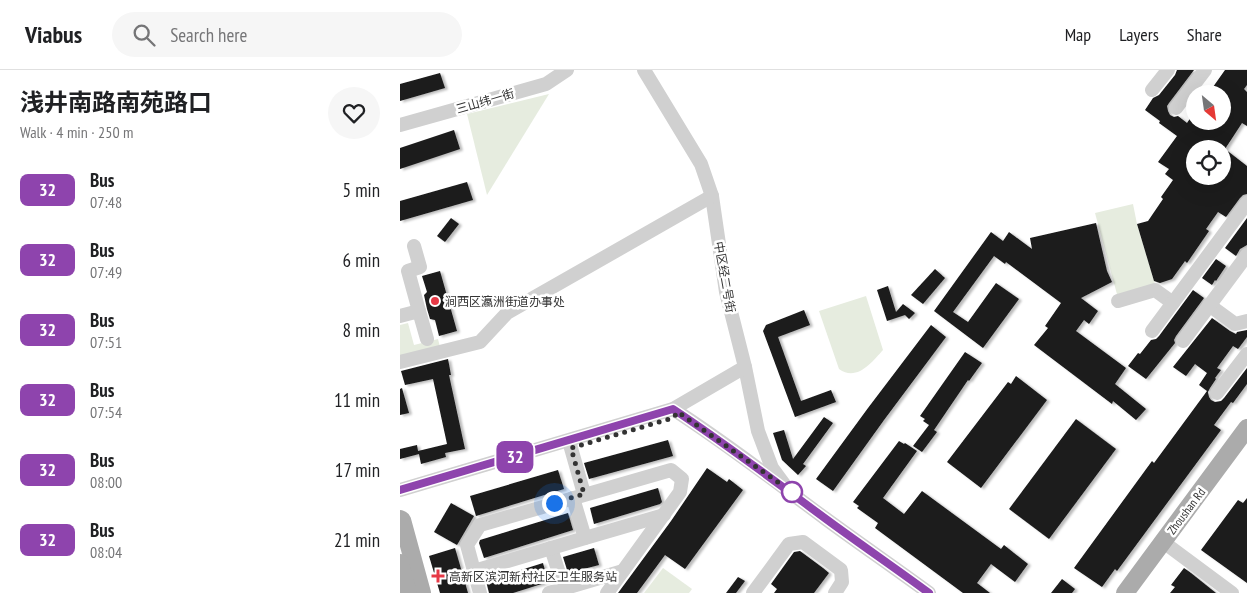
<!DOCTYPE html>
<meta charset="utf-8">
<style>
:root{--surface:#fff;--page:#f6f6f6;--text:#202124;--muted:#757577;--line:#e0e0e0}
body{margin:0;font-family:"PT Sans Narrow","Noto Sans SC",sans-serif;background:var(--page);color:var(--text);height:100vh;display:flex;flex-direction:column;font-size:19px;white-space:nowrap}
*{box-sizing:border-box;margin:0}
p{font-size:16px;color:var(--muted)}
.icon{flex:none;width:28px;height:28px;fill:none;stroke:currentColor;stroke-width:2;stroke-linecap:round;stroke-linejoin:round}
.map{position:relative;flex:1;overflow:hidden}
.drawer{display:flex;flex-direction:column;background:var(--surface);width:400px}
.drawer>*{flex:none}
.badge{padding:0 10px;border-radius:8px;font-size:18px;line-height:32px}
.needle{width:32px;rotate:151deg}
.buttons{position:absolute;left:786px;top:15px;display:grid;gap:10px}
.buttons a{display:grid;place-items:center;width:45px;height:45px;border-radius:50%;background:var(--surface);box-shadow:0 5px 20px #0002;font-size:25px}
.you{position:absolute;width:25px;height:25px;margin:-12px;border:4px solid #fff;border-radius:50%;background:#1a73e8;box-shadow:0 0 0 8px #1a73e833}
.map>.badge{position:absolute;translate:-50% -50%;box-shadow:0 0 0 2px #fff}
.round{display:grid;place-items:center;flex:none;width:52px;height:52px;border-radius:26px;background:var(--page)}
.head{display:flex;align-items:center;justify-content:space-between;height:85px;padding:0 20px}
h1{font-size:24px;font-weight:700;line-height:38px}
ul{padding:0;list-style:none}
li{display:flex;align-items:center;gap:15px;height:70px;padding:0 20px}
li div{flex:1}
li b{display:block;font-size:19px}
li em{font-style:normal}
li .badge{min-width:55px;font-weight:700;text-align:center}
header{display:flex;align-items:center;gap:30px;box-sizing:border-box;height:70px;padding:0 25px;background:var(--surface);border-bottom:1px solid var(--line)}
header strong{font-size:24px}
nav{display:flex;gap:28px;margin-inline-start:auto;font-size:18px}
.search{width:350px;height:45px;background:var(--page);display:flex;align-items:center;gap:12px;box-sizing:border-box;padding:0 18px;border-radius:28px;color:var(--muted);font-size:19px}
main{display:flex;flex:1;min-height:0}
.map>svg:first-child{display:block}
.green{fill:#e6ecdf}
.building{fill:#1a1a1a;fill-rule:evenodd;filter:url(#shadow)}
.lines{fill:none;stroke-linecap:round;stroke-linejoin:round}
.minor{stroke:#d0d0d0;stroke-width:14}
.major{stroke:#ababab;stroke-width:18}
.line-casing{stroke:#fff;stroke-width:11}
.line{stroke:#8e44ad;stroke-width:8}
.walk{stroke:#333;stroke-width:5;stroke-dasharray:0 9}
.poi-dot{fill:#e63946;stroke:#fff;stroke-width:2}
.stop-dot{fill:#fff;stroke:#8e44ad;stroke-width:2.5}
.labels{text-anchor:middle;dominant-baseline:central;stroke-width:5;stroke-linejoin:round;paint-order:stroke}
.street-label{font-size:12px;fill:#333;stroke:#fff}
.poi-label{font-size:12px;fill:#333;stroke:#fff;text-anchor:start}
</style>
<header>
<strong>Viabus</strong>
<div class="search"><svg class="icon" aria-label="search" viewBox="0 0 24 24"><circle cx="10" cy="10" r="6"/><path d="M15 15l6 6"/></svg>Search here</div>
<nav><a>Map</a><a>Layers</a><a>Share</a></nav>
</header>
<main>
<section class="drawer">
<div class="head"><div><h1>浅井南路南苑路口</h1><p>Walk · 4 min · 250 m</p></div><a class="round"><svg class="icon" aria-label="heart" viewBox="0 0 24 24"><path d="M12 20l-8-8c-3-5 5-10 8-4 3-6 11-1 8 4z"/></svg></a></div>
<ul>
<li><span class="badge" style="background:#8e44ad;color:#fff">32</span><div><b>Bus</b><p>07:48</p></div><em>5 min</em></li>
<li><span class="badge" style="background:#8e44ad;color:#fff">32</span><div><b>Bus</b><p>07:49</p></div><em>6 min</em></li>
<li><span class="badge" style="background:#8e44ad;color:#fff">32</span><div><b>Bus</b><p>07:51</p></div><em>8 min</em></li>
<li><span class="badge" style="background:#8e44ad;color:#fff">32</span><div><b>Bus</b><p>07:54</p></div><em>11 min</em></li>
<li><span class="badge" style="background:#8e44ad;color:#fff">32</span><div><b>Bus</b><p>08:00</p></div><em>17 min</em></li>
<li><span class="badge" style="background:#8e44ad;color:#fff">32</span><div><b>Bus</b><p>08:04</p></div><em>21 min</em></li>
</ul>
</section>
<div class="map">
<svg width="847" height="523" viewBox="0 0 847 523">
<defs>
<filter id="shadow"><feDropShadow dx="3" dy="1.5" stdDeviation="1" flood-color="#0004"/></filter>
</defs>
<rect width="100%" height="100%" fill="#fff"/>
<g class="green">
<polygon points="149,24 87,125 67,44"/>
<polygon points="733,134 737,154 755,214 718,228 695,143"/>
<path d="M466 226 483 280C472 292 457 312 439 299L419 241Z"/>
<polygon points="8,253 14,275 38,269 40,277 0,287 0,255"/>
<polygon points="263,498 292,519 289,523 244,523"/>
</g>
<g class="building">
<path d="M777 0H794L769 33 767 36 768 41 770 45 774 47 778 46 787 53 795 41V51H822V24H808L825 0H847V15L844 19 847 22V56L842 53 825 79 847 96V124L843 125 840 128 826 147 818 142 806 159 809 161 787 193 785 191 772 209 760 213 754 211 737 154 748 151 763 129 761 127 773 110 765 104 769 99 758 92 777 66 759 53 760 51 745 40 753 28 759 25 775 5ZM795 79H822V106H795Z"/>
<polygon points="40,3 45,18 0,31 0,14"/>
<polygon points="54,60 60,79 0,99 0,78"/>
<polygon points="67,112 73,130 0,151 0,131"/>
<polygon points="51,148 59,154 45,172 37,166"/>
<polygon points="847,148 847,175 840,179 836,186 825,178"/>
<polygon points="696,153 707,201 712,212 681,228 698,241 689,254 684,250 676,261 726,298 715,314 746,339 736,350 713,331 712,334 634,275 648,258 645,256 661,233 606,192 605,194 594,186 553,242 568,252 596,213 619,229 583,278 534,241 591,162 603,171 609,162 632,179 630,168"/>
<polygon points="816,189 826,196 816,211 815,210 812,215 802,208"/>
<polygon points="535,199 545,208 523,234 511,225"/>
<polygon points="40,201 57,261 39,266 35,250 30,249 27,239 24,225 27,222 22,206"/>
<polygon points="488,216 496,242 503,234 515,243 509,249 505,245 487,251 477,220"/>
<polygon points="793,220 804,228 776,266 774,270 775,273 746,309 728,296 738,283 740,284 751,270 756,269 759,266"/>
<polygon points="404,240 410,255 378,267 401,331 431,320 436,332 395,347 363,261 366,255"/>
<polygon points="812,248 830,261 836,264 837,262 847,260 847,267 838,279 833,276 817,298 821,300 815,308 816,309 810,318 808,322 809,327 811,330 815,332 821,331 824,328 847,298 847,314 833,333 831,332 814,355 821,360 717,501 715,499 702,517 674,498 752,391 754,393 807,321 799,315 807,303 795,294 786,306 773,297"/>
<polygon points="531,255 546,267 484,350 433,421 416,409 468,338"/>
<polygon points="565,282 582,293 569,311 568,310 534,360 537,362 522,382 513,376 529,355 523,351 525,349 520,346"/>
<polygon points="48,289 51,305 49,305 65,379 45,383 46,387 21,394 19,384 0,389 0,379 17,375 18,381 47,374 33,309 5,315 1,301"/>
<polygon points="616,306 647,330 581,418 547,392 608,312 611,314"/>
<polygon points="2,318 9,343 0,345 0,319"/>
<polygon points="424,347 433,353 403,394 406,396 398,405 382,390 373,363 384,360 393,389"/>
<polygon points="676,349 716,379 649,469 609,439"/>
<polygon points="268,370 273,386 189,409 184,393"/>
<polygon points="499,371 504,374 505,373 517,381 483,428 504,444 522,421 601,479 604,475 628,494 615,512 591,494 577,513 590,523 563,523 475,458 478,453 457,438 459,436 453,432"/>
<polygon points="307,398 327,412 329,409 343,420 285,499 265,485 237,523 218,523 271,451"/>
<polygon points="158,400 164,419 76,446 70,426"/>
<polygon points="258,418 262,432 260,434 194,454 190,438"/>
<polygon points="847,428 847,513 801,480 838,430 843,433"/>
<polygon points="51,433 74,446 57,475 34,462"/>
<polygon points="168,443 173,460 84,488 79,473 80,470"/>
<polygon points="55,478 68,523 40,523 29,486"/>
<polygon points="194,478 199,495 168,503 163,487"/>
<polygon points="400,481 423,498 429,503 414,523 374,523 377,519 371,514 394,482"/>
<polygon points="143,493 148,512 113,523 89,523 86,511"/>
<polygon points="784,498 791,503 816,523 770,523 775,517 771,515"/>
<polygon points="338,507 345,511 336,523 326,523"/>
<polygon points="662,509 675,519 672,523 651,523"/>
</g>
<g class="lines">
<g class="minor">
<polyline points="244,0 301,94 312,126 326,222 345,297 358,361 372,398 389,421"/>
<polyline points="752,20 768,0"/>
<polyline points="776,38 805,0"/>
<polyline points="0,55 146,14 167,0"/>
<polyline points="14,176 20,197 8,201 19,241"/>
<polyline points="718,231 755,220 773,233"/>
<polyline points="809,235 835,254 847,251"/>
<polyline points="0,246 19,241 27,269"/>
<polyline points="752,261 847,133"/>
<polyline points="783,271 847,185"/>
<polyline points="0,292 80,272 107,243 312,126"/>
<polyline points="817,323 847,284"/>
<path d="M273 339C326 373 376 412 426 449 460 474 495 498 529 523"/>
<polyline points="169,371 184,424"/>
<polyline points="0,420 273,339 345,297"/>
<polyline points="185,468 264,445"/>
<polyline points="770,477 832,523"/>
<polyline points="151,478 164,519"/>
<polyline points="74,501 185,468 173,428"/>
<polyline points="80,523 67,475 80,455 271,400 282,409 280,422 207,523"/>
<polyline points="149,523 223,501"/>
<polyline points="353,523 389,474 403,472 441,500 442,512 435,523"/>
</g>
<g class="major">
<polyline points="0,449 2,450 22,523"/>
<polyline points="0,493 8,523"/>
<polyline points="725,523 847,358"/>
</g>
</g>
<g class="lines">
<defs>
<path id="line" d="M0 420 273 339C326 374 376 412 426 449 460 474 495 498 529 523"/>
</defs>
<use href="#line" class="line-casing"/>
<use href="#line" class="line"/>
<polyline class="walk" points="154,433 184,424 171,378 273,348 278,342 392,422"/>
</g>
<g class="poi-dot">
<circle cx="35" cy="231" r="5"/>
<path d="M35.5 498.5h5v5h5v5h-5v5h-5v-5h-5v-5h5z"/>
</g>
<circle class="stop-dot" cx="392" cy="422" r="10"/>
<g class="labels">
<g class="street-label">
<text transform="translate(85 31) rotate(-16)">三山纬一街</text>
<text transform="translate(325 207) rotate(80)">中区经二号街</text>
<text transform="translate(786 441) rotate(-53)">Zhoushan Rd</text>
</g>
<g class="poi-label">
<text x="45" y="231">涧西区瀛洲街道办事处</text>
<text x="49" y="506">高新区滨河新村社区卫生服务站</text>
</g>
</g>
</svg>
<div class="buttons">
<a><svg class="needle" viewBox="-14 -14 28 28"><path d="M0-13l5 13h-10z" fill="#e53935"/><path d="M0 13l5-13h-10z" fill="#757577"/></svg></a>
<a><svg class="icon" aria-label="locate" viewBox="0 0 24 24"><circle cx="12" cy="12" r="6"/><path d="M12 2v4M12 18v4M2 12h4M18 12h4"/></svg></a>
</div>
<div class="you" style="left:154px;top:433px"></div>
<b class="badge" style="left:115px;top:387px;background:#8e44ad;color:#fff">32</b>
</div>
</main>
